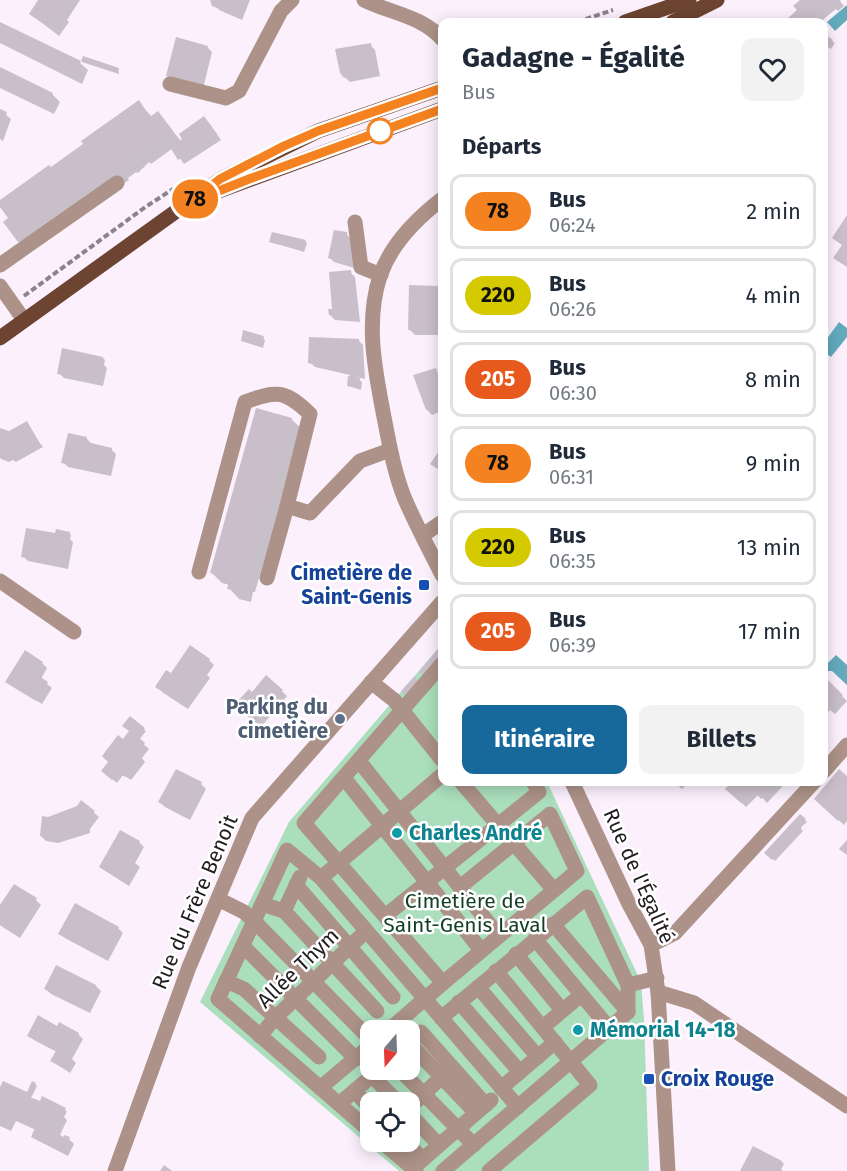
<!DOCTYPE html>
<html lang="fr">
<meta charset="utf-8">
<style>
:root{--surface:#fff;--page:#f2f2f3;--text:#1f2937;--muted:#747a83;--line:#e0e1e3;--accent:#18699b}
body{margin:0;font-family:"Fira Sans",sans-serif;background:var(--page);color:var(--text);height:100vh;display:flex;flex-direction:column;font-size:22px;white-space:nowrap}
*{box-sizing:border-box;margin:0}
p{font-size:20px;color:var(--muted)}
.icon{flex:none;width:33px;height:33px;fill:none;stroke:currentColor;stroke-width:2;stroke-linecap:round;stroke-linejoin:round}
.map{position:relative;flex:1;overflow:hidden}
.side{position:absolute;left:438px;top:18px;width:390px;height:768px;display:flex;flex-direction:column;background:var(--surface);border-radius:12px;box-shadow:0 3px 15px #0003}
.side>*{flex:none}
.badge{padding:0 12px;border-radius:20px;font-size:21px;line-height:39px}
.needle{width:39px;rotate:199deg}
.tools{position:absolute;left:360px;top:1020px;display:grid;gap:12px}
.tools a{display:grid;place-items:center;width:60px;height:60px;border-radius:12px;background:var(--surface);box-shadow:0 3px 15px #0003;font-size:30px}
.map>.badge{position:absolute;translate:-50% -50%;box-shadow:0 0 0 3px #fff}
h2{padding:0 24px;font-size:22px;line-height:54px}
.round{display:grid;place-items:center;flex:none;width:63px;height:63px;border-radius:12px;background:var(--page)}
.headline{display:flex;align-items:center;justify-content:space-between;height:102px;padding:0 24px}
h1{font-size:28px;font-weight:700;line-height:45px}
.primary-button{display:flex;gap:12px;margin-top:auto;padding:12px 24px}
.primary-button a{flex:1;height:69px;border-radius:12px;background:var(--accent);color:#fff;font-size:24px;font-weight:700;line-height:69px;text-align:center}
.primary-button a+a{background:var(--page);color:var(--text)}
ul{padding:0;list-style:none}
li{display:flex;align-items:center;gap:18px;height:75px;margin:0 12px 9px;padding:0 12px;border:3px solid var(--line);border-radius:12px}
li div{flex:1}
li b{display:block;font-size:22px}
li em{font-style:normal}
li .badge{min-width:66px;font-weight:700;text-align:center}
.map>svg:first-child{display:block}
.green{fill:#abdebd;fill-rule:evenodd}
.water{fill:#63aabd}
.shadow{fill:#0003}
.building{fill:#c9bec9}
.lines{fill:none;stroke-linecap:round;stroke-linejoin:round}
.path{stroke:#8a838b;stroke-width:4;stroke-dasharray:6 3;stroke-linecap:butt}
.minor{stroke:#ac9288;stroke-width:15}
.major{stroke:#6d4331;stroke-width:15}
.line-casing{stroke:#fff;stroke-width:14}
.line{stroke:#f58220;stroke-width:9}
.stop-dot{fill:#fff;stroke:#f58220;stroke-width:3}
.transit-dot{fill:#1a4fb4;stroke:#fff;stroke-width:2}
.service-dot{fill:#5c6f8a;stroke:#fff;stroke-width:2}
.culture-dot{fill:#0f9aa8;stroke:#fff;stroke-width:2}
.labels{text-anchor:middle;dominant-baseline:central;stroke-width:5;stroke-linejoin:round;paint-order:stroke}
.transit-label{font-size:21px;font-weight:bold;fill:#164399;stroke:#fff;text-anchor:end}
.service-label{font-size:21px;font-weight:bold;fill:#4e5e75;stroke:#fff;text-anchor:end}
.culture-label{font-size:21px;font-weight:bold;fill:#0d838f;stroke:#fff;text-anchor:start}
.street-label{font-size:21px;fill:#201c20;stroke:#fff}
.park-label{font-size:21px;fill:#143f27;stroke:#fff}
</style>
<div class="map">
<svg width="847" height="1171" viewBox="0 0 847 1171">
<rect width="100%" height="100%" fill="#fbf0fc"/>
<path class="green" d="M442 644V782H547L641 982 644 1020 649 1171H399L200 1002 289 822ZM370 1030H410V1070H370ZM370 1102H410V1142H370Z"/>
<g class="water">
<polygon points="847,5 847,20 835,31 827,22"/>
<polygon points="839,322 847,328 847,337 831,357 824,352 824,343"/>
<polygon points="836,655 847,665 847,685 832,671 827,671 824,668 825,661 829,662"/>
</g>
<g class="shadow">
<polygon points="40,0 80,0 67,20 69,22 59,36 31,14"/>
<polygon points="212,0 250,0 242,20 219,10"/>
<polygon points="802,0 839,0 844,6 838,11 836,9 820,22 792,22 789,19 799,11"/>
<polygon points="0,23 80,63 88,70 82,84 0,43"/>
<polygon points="826,37 835,43 831,49 824,44"/>
<polygon points="370,45 375,50 380,76 350,82 341,73"/>
<polygon points="207,47 212,52 203,89 173,81"/>
<polygon points="84,58 118,69 119,74 82,62"/>
<polygon points="0,68 52,94 60,102 54,114 0,88"/>
<polygon points="138,102 152,117 158,113 181,141 209,123 221,140 184,164 173,148 151,164 149,162 138,173 136,172 128,178 129,180 29,251 19,241 11,219 0,202 52,169"/>
<polygon points="0,110 11,119 3,141 0,139"/>
<polygon points="346,234 351,239 354,268 334,262 329,257"/>
<polygon points="271,241 305,241 307,243 304,252"/>
<polygon points="350,272 355,277 360,322 335,320 330,315"/>
<polygon points="439,287 442,290 442,335 415,335 410,330"/>
<polygon points="263,338 265,340 263,348 243,341"/>
<polygon points="358,340 363,345 365,379 356,377 362,382 361,390 349,386 350,375 315,367 310,362"/>
<polygon points="103,358 105,360 104,365 107,368 103,386 64,378 59,373"/>
<polygon points="435,369 442,380 442,411 432,415 427,410"/>
<polygon points="291,419 302,429 255,592 253,592 251,602 239,599 229,588 230,585 222,583 212,573"/>
<polygon points="0,432 33,434 43,447 16,462 13,460 9,462 1,459"/>
<polygon points="86,438 91,443 111,449 116,454 111,476 68,467 63,462"/>
<polygon points="69,533 71,535 70,539 73,542 68,569 28,561 23,556 56,535"/>
<polygon points="209,660 214,665 207,675 210,678 188,709 162,692 171,676"/>
<polygon points="42,663 47,668 41,679 52,688 42,704 12,686"/>
<polygon points="267,677 287,696 261,727 241,710 252,694"/>
<polygon points="824,678 847,701 835,714 830,710 824,717"/>
<polygon points="130,718 146,731 139,740 149,749 142,758 145,762 131,780 123,775 117,783 108,776 124,741 131,731"/>
<polygon points="847,778 847,821 844,825 821,804"/>
<polygon points="674,782 689,782 682,789"/>
<polygon points="734,782 777,782 782,787 767,803 759,794 746,807 727,789"/>
<polygon points="201,784 206,789 190,820 165,807 160,802"/>
<polygon points="81,802 99,817 90,829 90,833 58,843 46,841 41,836 48,818 78,807"/>
<polygon points="800,816 807,822 800,828 803,831 775,861 766,853"/>
<polygon points="139,842 144,847 135,863 140,867 129,886 100,867"/>
<polygon points="36,900 41,905 20,938 0,925 0,907"/>
<polygon points="118,928 123,933 108,961 65,938 60,933"/>
<polygon points="57,967 96,986 101,991 90,1013 51,994 46,989"/>
<polygon points="58,1028 78,1034 83,1039 72,1059 76,1063 70,1073 52,1061 57,1052 34,1040 29,1035"/>
<polygon points="35,1084 37,1086 31,1098 67,1111 64,1117 67,1120 59,1137 69,1139 74,1144 68,1156 35,1139 32,1137 36,1130 16,1121 11,1131 0,1126 0,1091 28,1094"/>
<polygon points="753,1148 782,1162 784,1164 781,1169 783,1171 742,1171"/>
</g>
<g class="building">
<polygon points="38,0 67,0 60,11 62,13 51,29 29,14"/>
<polygon points="210,0 243,0 237,16 212,6"/>
<polygon points="800,0 841,0 832,8 830,5 815,17 819,22 792,22 787,19 797,10 793,6"/>
<polygon points="0,22 81,61 83,56 119,68 118,72 81,61 74,77 0,40"/>
<polygon points="825,34 833,40 828,48 824,45"/>
<polygon points="176,37 208,46 198,85 166,76"/>
<polygon points="371,43 376,71 344,78 340,73 335,49"/>
<polygon points="0,67 53,93 46,108 0,85"/>
<polygon points="139,100 150,117 158,111 173,131 139,155 138,153 127,164 125,162 119,167 120,169 69,205 68,203 62,207 63,209 60,212 49,217 50,219 18,242 3,222 8,218 0,207 0,200 49,165 51,167 83,144 81,141"/>
<polygon points="0,109 7,112 0,132"/>
<polygon points="204,116 217,134 178,160 170,147 182,139 179,134"/>
<polygon points="847,215 847,267 833,258 842,245 832,238"/>
<polygon points="334,230 347,232 350,264 328,258"/>
<polygon points="272,232 306,240 302,251 269,242"/>
<polygon points="351,270 356,317 329,315 328,309 332,309 329,272"/>
<polygon points="409,285 440,286 439,331 408,330"/>
<polygon points="243,330 264,336 261,347 241,341"/>
<polygon points="309,337 359,339 361,375 308,363"/>
<polygon points="62,348 103,357 98,382 57,374"/>
<polygon points="436,368 442,385 442,404 426,410 413,375"/>
<polygon points="348,376 360,378 359,388 347,386"/>
<polygon points="256,408 292,418 245,583 243,582 241,592 227,589 230,578 210,573"/>
<polygon points="27,421 39,442 7,460 0,458 0,428 9,431"/>
<polygon points="68,433 87,437 86,442 112,448 107,472 61,463"/>
<polygon points="441,448 442,449 442,472 430,464"/>
<polygon points="26,528 55,533 56,529 70,532 63,565 21,557"/>
<polygon points="442,644 442,659 426,678 419,672"/>
<polygon points="190,645 210,659 202,670 206,672 183,705 155,687 166,670 171,673"/>
<polygon points="25,650 43,662 36,674 48,682 36,701 5,682"/>
<polygon points="266,675 283,690 255,723 234,705 249,689 252,692"/>
<polygon points="824,676 843,695 829,710 824,705"/>
<polygon points="414,677 420,684 408,697 401,691"/>
<polygon points="130,716 145,728 138,737 145,743 137,753 141,756 125,777 118,771 112,780 101,771 108,762 102,756 118,735 123,739 129,731 122,726"/>
<polygon points="176,769 202,782 184,816 158,802"/>
<polygon points="839,769 847,776 847,810 838,821 814,799"/>
<polygon points="732,782 778,782 761,799 753,790 741,803 725,789"/>
<polygon points="81,800 95,811 86,824 86,828 52,838 40,836 42,816 48,817 77,806"/>
<polygon points="800,814 806,819 799,826 802,828 772,860 764,853"/>
<polygon points="120,830 140,841 130,858 136,861 123,882 99,867"/>
<polygon points="847,840 847,855 839,849"/>
<polygon points="14,884 37,898 14,934 0,925 0,905"/>
<polygon points="75,903 119,927 103,958 58,934"/>
<polygon points="56,965 96,985 84,1009 44,989"/>
<polygon points="38,1015 57,1026 59,1022 79,1033 67,1055 72,1057 65,1069 50,1061 56,1051 27,1036"/>
<polygon points="3,1081 27,1092 32,1081 36,1083 29,1097 40,1101 42,1096 66,1108 54,1132 64,1137 64,1135 70,1137 62,1152 31,1137 35,1128 11,1117 6,1127 0,1124 0,1087"/>
<polygon points="753,1146 782,1161 777,1171 740,1171"/>
<polygon points="164,1165 172,1171 160,1171"/>
</g>
<g class="lines">
<g class="path">
<polyline points="577,22 613,10"/>
<polyline points="24,296 144,208 179,185"/>
</g>
<g class="minor">
<path d="M364 0C390 13 422 16 442 39"/>
<polyline points="170,84 226,98 239,91 281,11 292,0"/>
<path d="M442 199C416 219 391 244 380 276 365 322 375 371 384 417 389 443 394 471 404 497 414 521 430 551 442 575"/>
<polyline points="355,222 361,267 381,275"/>
<polyline points="0,265 117,183"/>
<polyline points="0,286 24,320"/>
<polyline points="423,535 442,522"/>
<path d="M199 572 245 402C277 390 285 390 310 414L287 506 310 513 360 461 390 450"/>
<polyline points="267,578 287,506"/>
<polyline points="0,581 74,632"/>
<polyline points="442,664 304,823 443,983"/>
<polyline points="371,682 394,700 442,760"/>
<polyline points="359,761 499,936"/>
<polyline points="824,771 847,745"/>
<polyline points="344,778 481,950"/>
<polyline points="461,782 554,890"/>
<polyline points="572,782 629,904 651,945 658,992 668,1171"/>
<polyline points="321,878 442,775"/>
<polyline points="296,885 393,997"/>
<polyline points="218,899 244,912 254,921 370,1039"/>
<polyline points="262,904 284,911 300,877"/>
<polyline points="284,911 377,1011"/>
<polyline points="385,916 539,792 533,782"/>
<polyline points="553,924 628,1012"/>
<polyline points="535,939 610,1029"/>
<polyline points="651,945 675,933 814,782"/>
<polyline points="243,946 356,1059"/>
<polyline points="516,954 562,1010"/>
<polyline points="226,981 244,989 319,1057"/>
<polyline points="628,985 657,978"/>
<polyline points="478,987 538,1057"/>
<polyline points="658,992 694,1003 847,1106"/>
<polyline points="459,1002 520,1072"/>
<polyline points="441,1018 587,897 628,985 628,1012"/>
<polyline points="543,1027 581,995"/>
<polyline points="389,1030 443,983 577,871 550,814 460,887"/>
<polyline points="421,1032 486,1105"/>
<polyline points="260,1036 275,1018 366,931"/>
<polyline points="410,1044 476,1113"/>
<polyline points="400,1070 474,1145"/>
<polyline points="372,1076 398,1102"/>
<polyline points="320,1088 370,1046"/>
<polyline points="501,1088 555,1042"/>
<polyline points="354,1091 370,1107"/>
<polyline points="339,1104 379,1070"/>
<polyline points="410,1107 449,1070"/>
<polyline points="410,1114 439,1145"/>
<polyline points="370,1131 218,999 287,850 321,878 518,1107"/>
<polyline points="382,1142 416,1171"/>
<polyline points="405,1142 423,1159"/>
<polyline points="413,1168 491,1100"/>
<polyline points="115,1171 189,967 252,818 442,602"/>
<polyline points="443,1171 628,1012"/>
<polyline points="489,1171 590,1085 496,971"/>
</g>
<g class="major">
<polyline points="625,22 689,0"/>
<polyline points="673,22 717,0"/>
<polyline points="208,195 442,109"/>
<polyline points="0,338 221,179 318,131 442,88"/>
</g>
</g>
<g class="lines">
<defs>
<polyline id="line" points="442,88 318,131 284,146 220,179 191,202 249,179 442,109"/>
</defs>
<use href="#line" class="line-casing"/>
<use href="#line" class="line"/>
</g>
<circle class="stop-dot" cx="380" cy="131" r="12"/>
<g class="transit-dot">
<rect x="418" y="579" width="12" height="12" rx="3"/>
<rect x="643" y="1073" width="12" height="12" rx="3"/>
</g>
<circle class="service-dot" cx="340" cy="719" r="6"/>
<g class="culture-dot">
<circle cx="397" cy="833" r="6"/>
<circle cx="578" cy="1030" r="6"/>
</g>
<g class="labels">
<g class="transit-label">
<text x="412" y="573">Cimetière de<tspan x="412" dy="24">Saint-Genis</tspan></text>
<text x="661" y="1079" text-anchor="start">Croix Rouge</text>
</g>
<g class="service-label">
<text x="328" y="707">Parking du<tspan x="328" dy="24">cimetière</tspan></text>
</g>
<g class="culture-label">
<text x="409" y="833">Charles André</text>
<text x="590" y="1030">Mémorial 14-18</text>
</g>
<g class="street-label">
<text transform="translate(639 876) rotate(66)">Rue de l'Égalité</text>
<text transform="translate(195 902) rotate(-67)">Rue du Frère Benoit</text>
<text transform="translate(298 968) rotate(-44)">Allée Thym</text>
</g>
<g class="park-label">
<text x="465" y="901">Cimetière de<tspan x="465" dy="24">Saint-Genis Laval</tspan></text>
</g>
</g>
</svg>
<div class="tools">
<a><svg class="needle" viewBox="-14 -14 28 28"><path d="M0-13l5 13h-10z" fill="#e53935"/><path d="M0 13l5-13h-10z" fill="#747a83"/></svg></a>
<a><svg class="icon" aria-label="locate" viewBox="0 0 24 24"><circle cx="12" cy="12" r="6"/><path d="M12 2v4M12 18v4M2 12h4M18 12h4"/></svg></a>
</div>
<b class="badge" style="left:195px;top:199px;background:#f58220;color:#111">78</b>
<section class="side">
<div class="headline"><div><h1>Gadagne - Égalité</h1><p>Bus</p></div><a class="round"><svg class="icon" aria-label="heart" viewBox="0 0 24 24"><path d="M12 20l-8-8c-3-5 5-10 8-4 3-6 11-1 8 4z"/></svg></a></div>
<h2>Départs</h2>
<ul>
<li><span class="badge" style="background:#f58220;color:#111">78</span><div><b>Bus</b><p>06:24</p></div><em>2 min</em></li>
<li><span class="badge" style="background:#d5c900;color:#111">220</span><div><b>Bus</b><p>06:26</p></div><em>4 min</em></li>
<li><span class="badge" style="background:#e8591d;color:#fff">205</span><div><b>Bus</b><p>06:30</p></div><em>8 min</em></li>
<li><span class="badge" style="background:#f58220;color:#111">78</span><div><b>Bus</b><p>06:31</p></div><em>9 min</em></li>
<li><span class="badge" style="background:#d5c900;color:#111">220</span><div><b>Bus</b><p>06:35</p></div><em>13 min</em></li>
<li><span class="badge" style="background:#e8591d;color:#fff">205</span><div><b>Bus</b><p>06:39</p></div><em>17 min</em></li>
</ul>
<div class="primary-button"><a>Itinéraire</a><a>Billets</a></div>
</section>
</div>
